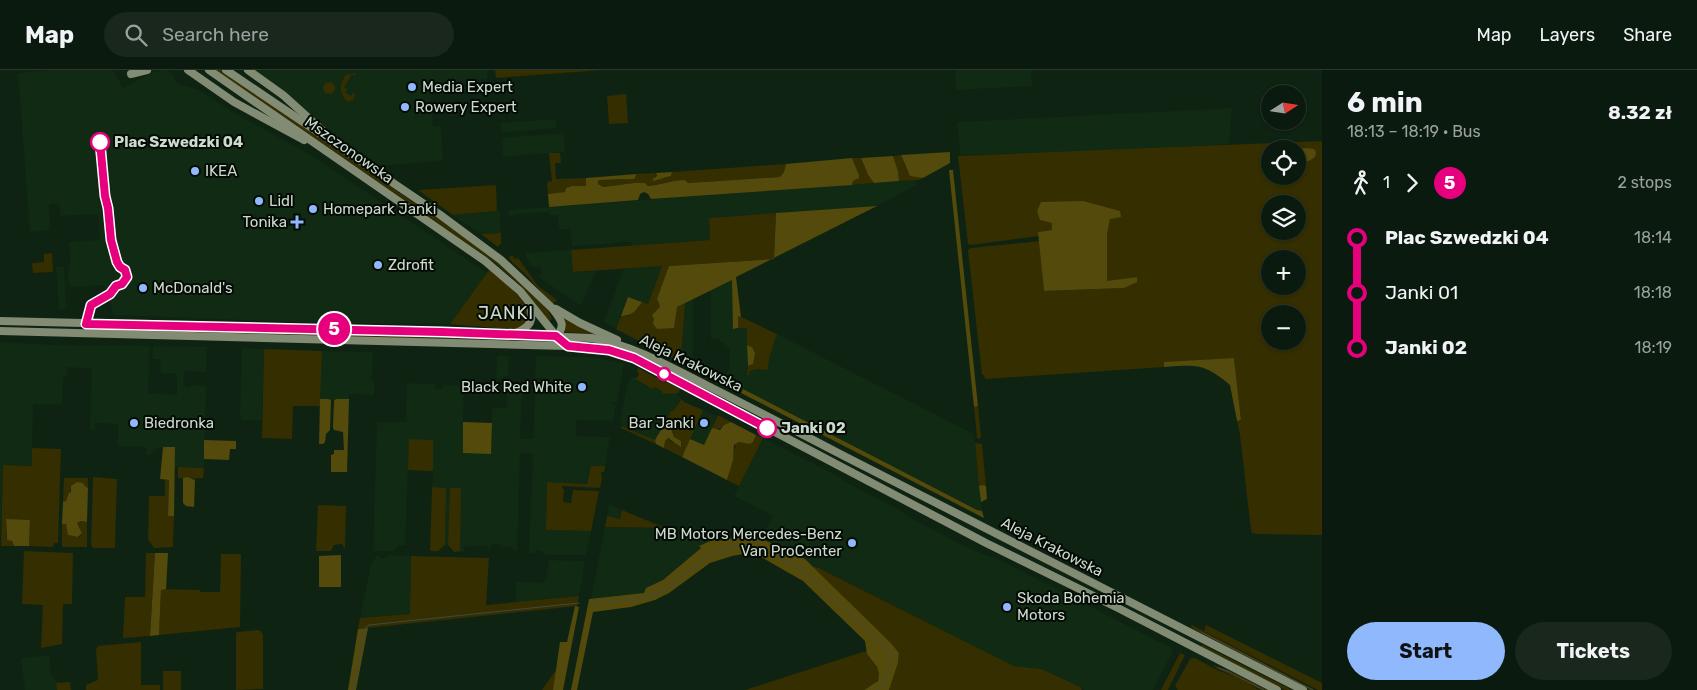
<!DOCTYPE html>
<meta charset="utf-8">
<style>
:root{--surface:#0b1a0e;--page:#19271c;--text:#f1f3f6;--muted:#9aa19e;--line:#2b382e;--accent:#8fb8fd}
body{margin:0;font-family:Rubik,sans-serif;background:var(--page);color:var(--text);height:100vh;display:flex;flex-direction:column;font-size:19px;white-space:nowrap}
*{box-sizing:border-box;margin:0}
p{font-size:16px;color:var(--muted)}
.icon{flex:none;width:28px;height:28px;fill:none;stroke:currentColor;stroke-width:2;stroke-linecap:round;stroke-linejoin:round}
.map{position:relative;flex:1;overflow:hidden}
.details{display:flex;flex-direction:column;background:var(--surface);width:375px}
.details>*{flex:none}
.badge{padding:0 10px;border-radius:16px;font-size:18px;line-height:32px}
.needle{width:32px;rotate:78deg}
.controls{position:absolute;left:1261px;top:15px;display:grid;gap:10px}
.controls a{display:grid;place-items:center;width:45px;height:45px;border-radius:50%;background:var(--surface);box-shadow:0 1px 4px #0004,0 0 0 1px var(--line);font-size:25px}
.map>.badge{position:absolute;translate:-50% -50%;box-shadow:0 0 0 2px #fff}
.legs{display:flex;align-items:center;gap:8px;height:55px;padding:0 25px;font-size:16px}
.legs p{margin-inline-start:auto}
.head{display:flex;align-items:center;justify-content:space-between;height:85px;padding:0 25px}
h1{font-size:28px;font-weight:700;line-height:38px}
.cta{display:flex;gap:10px;margin-top:auto;padding:10px 25px}
.cta a{flex:1;height:58px;border-radius:30px;background:var(--accent);color:#111;font-size:20px;font-weight:700;line-height:58px;text-align:center}
.cta a+a{background:var(--page);color:var(--text)}
ul{padding:0 25px;list-style:none}
li{display:flex;align-items:center;gap:18px;height:55px;font-size:19px}
li i{display:grid;place-items:center;width:8px;height:100%;margin:0 6px;background:currentColor}
li i::after{content:'';width:12px;height:12px;margin:-6px;border:4px solid;border-radius:50%;background:var(--surface)}
li p{margin-inline-start:auto}
li:first-child i{background:linear-gradient(#0000 50%,currentColor 0)}
li:last-child i{background:linear-gradient(currentColor 50%,#0000 0)}
header{display:flex;align-items:center;gap:30px;box-sizing:border-box;height:70px;padding:0 25px;background:var(--surface);border-bottom:1px solid var(--line)}
header strong{font-size:24px}
nav{display:flex;gap:28px;margin-inline-start:auto;font-size:18px}
.search{width:350px;height:45px;background:var(--page);display:flex;align-items:center;gap:12px;box-sizing:border-box;padding:0 18px;border-radius:28px;color:var(--muted);font-size:19px}
main{display:flex;flex:1;min-height:0}
.map>svg:first-child{display:block}
.built{fill:#102a13}
.green{fill:#342e00;fill-rule:evenodd}
.forest{fill:#534a0b}
.lines{fill:none;stroke-linecap:round;stroke-linejoin:round}
.stream{stroke:#3f4a46;stroke-width:1}
.major{stroke:#828b73;stroke-width:8}
.line-1-casing{stroke:#fff;stroke-width:11}
.line-1{stroke:#e6007e;stroke-width:8}
.poi-dot{fill:#8fb8fd;stroke:#040a04;stroke-width:2}
.stop-1-dot{fill:#fff;stroke:#e6007e;stroke-width:2.5}
.labels{text-anchor:middle;dominant-baseline:central;stroke-width:4;stroke-linejoin:round;paint-order:stroke}
.poi-label{font-size:15px;fill:#cddace;stroke:#040a04;text-anchor:start}
.stop-label{font-size:15px;font-weight:bold;fill:#cddace;stroke:#040a04;text-anchor:start}
.street-label{font-size:15px;fill:#cddace;stroke:#040a04}
.quarter-label{font-size:18px;letter-spacing:1px;fill:#cddace;stroke:#040a04}
</style>
<header>
<strong>Map</strong>
<div class="search"><svg class="icon" aria-label="search" viewBox="0 0 24 24"><circle cx="10" cy="10" r="6"/><path d="M15 15l6 6"/></svg>Search here</div>
<nav><a>Map</a><a>Layers</a><a>Share</a></nav>
</header>
<main>
<div class="map">
<svg width="1322" height="620" viewBox="0 0 1322 620">
<rect width="100%" height="100%" fill="#0f2312"/>
<g class="built">
<polygon points="51,0 113,0 123,18 147,5 161,0 167,0 173,5 178,14 199,20 238,45 309,84 487,203 450,254 325,253 114,245 104,215 70,217 69,212 68,196 70,194 69,172 100,170 98,144 60,146 59,133 49,134 50,160 30,162 18,3"/>
<polygon points="252,0 487,0 487,9 429,14 433,56 441,56 443,91 376,96 331,65"/>
<polygon points="955,0 1031,0 1032,16 956,20"/>
<polygon points="1232,38 1229,74 1131,80 961,85 960,83 957,52"/>
<polygon points="556,49 556,58 507,62 501,61 500,53"/>
<polygon points="564,62 565,82 503,87 502,68 548,64 556,64"/>
<polygon points="915,110 916,115 877,136 709,148 710,170 632,176 631,172 572,176 570,159 559,159 558,145 550,145 549,142 517,144 509,147 508,140"/>
<polygon points="500,141 500,159 502,163 481,164 452,145"/>
<polygon points="571,180 573,202 596,201 581,236 539,207 539,205 542,204 540,197 532,197 525,185 526,183"/>
<polygon points="662,196 648,234 628,227 616,259 604,252 624,198"/>
<polygon points="56,197 64,197 66,239 59,239"/>
<polygon points="732,209 734,259 747,258 748,305 750,301 757,299 768,300 769,289 777,264 974,364 982,441 977,440 743,319 741,323 737,321 738,318 725,314 726,312 723,310 729,299 730,278 717,269 711,269 711,220"/>
<polygon points="693,229 693,277 692,293 678,288 682,276 685,233"/>
<polygon points="0,272 58,275 150,276 148,323 177,325 177,303 161,303 160,289 152,289 153,276 207,277 206,302 185,301 183,316 189,318 190,316 206,316 204,398 175,397 175,377 159,377 150,385 146,385 146,377 118,376 118,354 95,353 95,360 90,360 92,299 67,297 67,307 63,307 62,335 33,334 32,396 3,395 0,475"/>
<polygon points="242,278 264,279 262,350 242,350 240,344"/>
<polygon points="322,281 373,282 372,305 370,306 370,310 374,311 374,325 349,324 349,329 336,329 334,331 320,329"/>
<polygon points="497,285 509,286 508,306 503,306 503,309 496,308"/>
<polygon points="536,286 592,287 623,293 624,294 617,332 613,332 612,334 616,335 613,351 576,350 576,364 578,366 610,367 605,396 591,396 587,414 547,412 546,460 591,461 586,485 546,485 541,481 536,480 534,483 529,483 533,384 520,383 517,482 509,477 504,477 503,479 499,474 493,474 488,481 488,476 466,476 463,482 454,482 449,475 445,475 438,481 430,481 433,401 408,400 405,475 398,475 394,481 373,481 377,352 406,352 407,313 435,314 435,319 442,319 443,315 464,316 463,352 491,383 492,337 507,338 507,321 522,321 520,369 533,369 535,323 537,323 538,319 546,320 547,313 546,308 535,308"/>
<polygon points="632,306 643,314 671,324 675,323 682,329 684,332 717,346 704,376 690,369 682,387 621,358 622,353 620,351 627,316"/>
<polygon points="763,368 842,408 842,410 901,441 911,448 963,475 990,487 992,486 1171,578 1173,581 1153,620 1085,620 1042,599 1014,596 816,496 814,498 805,489 761,469 773,446 734,426"/>
<polygon points="609,434 622,440 620,449 607,446"/>
<polygon points="689,454 717,468 699,476 701,478 663,510 647,518 644,523 591,529 605,457 665,458 683,466"/>
<polygon points="377,485 383,489 391,485 411,486 410,544 360,548 371,494"/>
<polygon points="549,490 584,491 585,493 579,526 516,533 516,511 538,513 545,512"/>
<polygon points="49,585 51,604 55,609 57,620 25,620 21,588"/>
</g>
<g class="green">
<polygon points="215,0 221,0 486,182 548,240 552,249 549,251 522,217 493,191"/>
<polygon points="495,0 603,0 496,8"/>
<path d="M355 3 356 4 355 6 352 4 344 17 347 19 345 22 351 26 353 23 355 25 353 30 347 32C340 24 338 14 346 5Z"/>
<circle cx="329" cy="18" r="6"/>
<polygon points="626,24 628,53 609,54 607,26"/>
<path d="M1322 71V465L1258 464 1252 463 1251 460 1240 365 1237 351 1241 350 1234 288 1164 293V297L985 309 984 305H982L968 180 971 178 1040 171 1044 221 1124 218 1137 207 1107 212V165L1110 148 1121 147 1052 153V160L1039 162V166L971 175 968 174 958 86ZM1270 79H1298V106H1270ZM1270 134H1298V161H1270ZM1270 189H1298V216H1270ZM1270 244H1298V271H1270Z"/>
<polygon points="549,83 560,83 561,93 555,93 556,109 586,108 587,116 568,117 566,122 548,124 547,112 552,111"/>
<polygon points="901,85 908,102 923,108 919,110 899,111 898,101 893,86"/>
<polygon points="852,88 861,88 868,105 874,113 852,115 853,111 857,109 859,105"/>
<path d="M786 94 784 102 780 107 687 113 685 110C671 110 661 115 647 116V115L634 113 602 117 598 114V111L600 110H621L637 106V104L656 103 655 108C661 109 667 108 672 105V102Z"/>
<polygon points="496,115 497,141 453,145 418,120"/>
<polygon points="776,143 774,189 669,196 660,233 660,237 677,237 685,233 682,276 677,291 616,259 621,246 628,246 638,239 642,232 648,234 662,196 573,202 571,180 710,170 709,148"/>
<polygon points="501,163 501,173 498,177 481,164"/>
<polygon points="52,183 53,202 33,203 32,193 44,192 44,184"/>
<path d="M510 186H513L514 189 518 188 538 216 557 230 553 234C542 224 533 212 523 202 518 197 512 193 509 188Z"/>
<path d="M489 200C505 213 527 228 529 249L519 260 450 254Z"/>
<polygon points="561,244 599,264 563,262"/>
<polygon points="737,245 777,264 769,289 768,300 757,299 750,301 749,305 747,305 748,296 751,295 752,277 747,275 747,258 738,258"/>
<polygon points="97,257 517,270 537,270 537,271 97,261"/>
<polygon points="264,279 322,281 320,336 293,336 292,369 262,368"/>
<path d="M638 298 659 309V310L661 312 662 310C668 313 675 315 680 319L679 323 671 324 662 323V321L654 317 653 319 635 309 639 305 637 301Z"/>
<polygon points="682,329 684,332 703,340 682,387 664,378 665,371 667,368 672,372 682,374 681,371 674,367 672,361 666,358 661,360 662,355 660,349 661,348 667,350 671,341 673,341"/>
<polygon points="978,336 981,367 979,369 977,368 974,337"/>
<polygon points="718,345 731,352 717,360 712,358"/>
<polygon points="621,356 655,370 656,374 621,358"/>
<polygon points="756,365 763,368 739,416 727,410 736,373 742,372 750,374 753,372"/>
<polygon points="409,369 433,370 433,401 408,400"/>
<polygon points="975,373 982,374 986,416 979,416"/>
<polygon points="32,378 61,379 58,473 54,473 53,477 29,476 30,450 6,450 6,468 7,470 12,471 14,476 1,476 3,395 32,396"/>
<polygon points="591,396 605,396 604,402 601,402 602,408 600,418 562,416 562,419 564,419 563,432 571,433 573,420 599,421 591,461 546,460 547,412 587,414"/>
<path d="M178 397 204 398 203 408C194 409 187 408 178 408Z"/>
<polygon points="93,407 117,409 115,478 93,478 91,475"/>
<path d="M64 408H88V418L85 416H71C71 422 69 426 66 431L63 432Z"/>
<polygon points="165,409 169,410 168,446 174,446 173,477 154,478 148,469 149,426 165,426"/>
<polygon points="432,417 446,418 445,475 438,481 430,481"/>
<polygon points="450,418 461,418 460,481 454,482 448,475"/>
<polygon points="318,435 346,436 345,479 342,474 334,475 331,481 316,481"/>
<polygon points="622,440 665,458 605,457 607,446 620,449"/>
<polygon points="81,451 87,452 87,477 62,477 62,454 66,454 70,465 80,467 82,463 77,453"/>
<polygon points="24,481 73,483 72,534 63,534 62,574 41,578 43,535 22,534"/>
<polygon points="146,483 155,483 150,566 123,568 125,527 145,527"/>
<polygon points="221,484 241,484 240,557 159,565 161,519 200,520 200,522 220,522"/>
<polygon points="411,486 489,488 486,535 579,526 577,536 358,559 360,548 410,544"/>
<polygon points="815,496 1014,596 1042,599 1082,618 1081,620 889,620 898,593 899,583 891,573 814,498"/>
<polygon points="1192,555 1315,620 1310,620 1296,613 1195,560 1191,557"/>
<polygon points="1206,555 1322,613 1322,620 1318,620 1204,561"/>
<polygon points="258,560 261,561 263,565 263,619 236,620 236,563 238,562"/>
<polygon points="141,572 141,615 160,615 160,620 86,620 86,615 98,610 96,580 98,576"/>
<polygon points="1202,575 1203,575 1292,620 1285,620 1203,578 1201,576"/>
<path d="M866 581C869 590 884 600 878 610 875 614 868 617 864 620H745Z"/>
<polygon points="1180,583 1185,585 1168,620 1161,620"/>
<polygon points="1195,588 1217,600 1235,607 1216,598 1213,595 1230,601 1268,620 1261,620 1249,614 1259,620 1178,620 1175,616 1190,589"/>
<rect x="163" y="601" width="18" height="19"/>
<polygon points="555,601 562,620 542,620"/>
<polygon points="70,612 71,620 57,620 56,613"/>
</g>
<g class="forest">
<polygon points="1305,78 1314,79 1316,82 1315,87 1309,91 1298,92 1298,79"/>
<polygon points="950,82 950,93 923,108 910,106 901,85"/>
<polygon points="893,86 898,101 899,111 874,113 868,105 861,88"/>
<path d="M852 88 859 105V108L853 111 852 115 651 129 648 124 644 122 640 124 638 130 549 137 548 124 565 122 566 118 572 116H586V108L637 104 634 109 600 110 598 111V114L603 117 634 113H645L648 116C661 115 671 110 685 110L688 113 780 107 784 102 786 94Z"/>
<polygon points="949,100 953,100 978,336 974,337"/>
<polygon points="672,102 671,106 653,111 653,109 657,106 656,103"/>
<polygon points="1083,131 1120,141 1121,147 1110,149 1107,165 1107,211 1137,207 1137,212 1124,218 1044,221 1038,162 1052,160 1052,153 1040,150 1037,141 1041,132"/>
<polygon points="877,136 736,207 741,247 738,246 738,258 733,259 732,210 677,237 674,258 657,259 653,254 654,249 652,245 660,237 659,233 657,229 669,196 774,189 776,143"/>
<path d="M628 227 642 232C636 241 632 246 621 246Z"/>
<polygon points="747,275 752,277 755,283 753,294 748,296"/>
<path d="M1234 288 1241 350 1237 351 1230 315C1203 293 1198 295 1164 297V292Z"/>
<polygon points="743,319 977,440 982,441 984,448 741,323"/>
<polygon points="320,329 328,329 331,330 330,360 326,364 325,372 323,374 319,374"/>
<polygon points="336,329 349,329 347,402 331,402 331,385 334,384 334,380 344,380 343,362 334,360 333,358 334,331"/>
<polygon points="463,352 492,353 491,384 463,383"/>
<polygon points="731,352 756,365 753,372 750,374 739,372 734,375 733,390 727,410 682,387 690,369 704,375 712,358 720,360 724,355"/>
<polygon points="667,357 671,359 674,367 681,371 681,377 668,368 665,371 664,378 656,374 655,370 661,360"/>
<polygon points="204,370 236,371 236,379 230,379 229,390 204,389"/>
<polygon points="163,377 175,377 174,446 168,446 169,410 160,409"/>
<polygon points="187,407 195,410 194,437 186,436 183,433 183,408"/>
<polygon points="77,412 83,413 85,416 88,418 87,452 81,451 77,453 82,463 78,467 68,465 66,454 62,454 63,432 66,431 69,423 71,422 71,416"/>
<polygon points="983,415 986,416 987,429 981,432 979,416"/>
<polygon points="6,449 30,450 29,476 14,476 12,471 7,470"/>
<polygon points="751,464 805,489 891,573 899,583 898,593 889,620 864,620 878,611 879,604 877,597 867,584 865,571 803,511 761,487 748,483 732,486 710,493 669,523 655,530 631,537 593,542 577,620 571,620 589,529 644,523 646,518 663,510 701,478 699,476 717,468 718,471"/>
<polygon points="155,483 168,483 166,519 161,520 159,565 150,566"/>
<polygon points="341,485 341,517 319,517 319,486"/>
<polygon points="575,536 579,537 563,620 553,620 560,572 567,572"/>
<polygon points="368,558 356,620 348,620 358,559"/>
</g>
<g class="lines">
<g class="stream">
<polyline points="590,533 636,529 663,521 708,486 720,480 738,475 751,475 799,497 816,513 853,545 890,582 892,588 891,593"/>
<polyline points="1201,562 1313,620"/>
<polyline points="1218,598 1227,601 1264,620"/>
<polyline points="353,620 365,558 369,555 579,533"/>
<polyline points="877,620 883,614 889,599"/>
</g>
<g class="major">
<polyline points="188,0 234,32 304,70"/>
<polyline points="209,0 485,191 520,221 557,267"/>
<path d="M226 0 439 144 501 190 552 238C561 250 567 255 555 268"/>
<polyline points="248,0 283,25 323,61"/>
<polyline points="131,4 147,0"/>
<polyline points="556,239 580,253 617,270"/>
<path d="M0 251 442 262 592 268C634 276 668 296 706 315 752 338 798 362 844 386 997 465 1151 541 1303 620"/>
<polyline points="0,261 568,276 616,281 644,293 986,473 1118,538 1277,620"/>
<path d="M515 263C530 258 535 250 529 234"/>
</g>
</g>
<g class="lines">
<defs>
<polyline id="line-1" points="100,72 105,126 108,138 111,170 117,192 120,197 125,200 127,207 122,214 116,216 110,224 91,235 86,254 442,262 556,266 568,276 609,280 634,288 767,358"/>
</defs>
<use href="#line-1" class="line-1-casing"/>
<use href="#line-1" class="line-1"/>
</g>
<g class="poi-dot">
<circle cx="412" cy="17" r="5"/>
<circle cx="405" cy="37" r="5"/>
<circle cx="195" cy="101" r="5"/>
<circle cx="259" cy="131" r="5"/>
<circle cx="313" cy="139" r="5"/>
<path d="M294.5 144.5h5v5h5v5h-5v5h-5v-5h-5v-5h5z"/>
<circle cx="378" cy="195" r="5"/>
<circle cx="143" cy="218" r="5"/>
<circle cx="582" cy="317" r="5"/>
<circle cx="134" cy="353" r="5"/>
<circle cx="704" cy="353" r="5"/>
<circle cx="852" cy="473" r="5"/>
<circle cx="1007" cy="537" r="5"/>
</g>
<g class="stop-1-dot">
<circle cx="100" cy="72" r="9"/>
<circle cx="664" cy="304" r="6"/>
<circle cx="767" cy="358" r="9"/>
</g>
<g class="labels">
<g class="poi-label">
<text x="422" y="17">Media Expert</text>
<text x="415" y="37">Rowery Expert</text>
<text x="205" y="101">IKEA</text>
<text x="269" y="131">Lidl</text>
<text x="323" y="139">Homepark Janki</text>
<text x="287" y="152" text-anchor="end">Tonika</text>
<text x="388" y="195">Zdrofit</text>
<text x="153" y="218">McDonald's</text>
<text x="572" y="317" text-anchor="end">Black Red White</text>
<text x="144" y="353">Biedronka</text>
<text x="694" y="353" text-anchor="end">Bar Janki</text>
<text x="842" y="464" text-anchor="end">MB Motors Mercedes-Benz<tspan x="842" dy="17">Van ProCenter</tspan></text>
<text x="1017" y="528">Skoda Bohemia<tspan x="1017" dy="17">Motors</tspan></text>
</g>
<g class="stop-label">
<text x="114" y="72">Plac Szwedzki 04</text>
<text x="781" y="358">Janki 02</text>
</g>
<g class="street-label">
<text transform="translate(349 80) rotate(35)">Mszczonowska</text>
<text transform="translate(691 293) rotate(26)">Aleja Krakowska</text>
<text transform="translate(1052 477) rotate(27)">Aleja Krakowska</text>
</g>
<g class="quarter-label">
<text x="506" y="243">JANKI</text>
</g>
</g>
</svg>
<div class="controls">
<a><svg class="needle" viewBox="-14 -14 28 28"><path d="M0-13l5 13h-10z" fill="#e53935"/><path d="M0 13l5-13h-10z" fill="#9aa19e"/></svg></a>
<a><svg class="icon" aria-label="locate" viewBox="0 0 24 24"><circle cx="12" cy="12" r="6"/><path d="M12 2v4M12 18v4M2 12h4M18 12h4"/></svg></a>
<a><svg class="icon" aria-label="layers" viewBox="0 0 24 24"><path d="M12 4l9 5-9 5-9-5zM3 14l9 5 9-5"/></svg></a>
<a>+</a>
<a>−</a>
</div>
<b class="badge" style="left:334px;top:259px;background:#e6007e;color:#fff">5</b>
</div>
<section class="details">
<div class="head"><div><h1>6 min</h1><p>18:13 – 18:19 · Bus</p></div><b>8.32 zł</b></div>
<div class="legs"><svg class="icon" aria-label="walk" viewBox="0 0 24 24"><circle cx="13" cy="4" r="2"/><path d="M13 8l-2 6 4 7M11 14l-3 7M7 12l3-4h3l4 4"/></svg>1<svg class="icon" aria-label="forward" viewBox="0 0 24 24"><path d="M9 5l7 7-7 7"/></svg><b class="badge" style="background:#e6007e;color:#fff">5</b><p>2 stops</p></div>
<ul>
<li><i style="color:#e6007e"></i><b>Plac Szwedzki 04</b><p>18:14</p></li>
<li><i style="color:#e6007e"></i><span>Janki 01</span><p>18:18</p></li>
<li><i style="color:#e6007e"></i><b>Janki 02</b><p>18:19</p></li>
</ul>
<div class="cta"><a>Start</a><a>Tickets</a></div>
</section>
</main>
